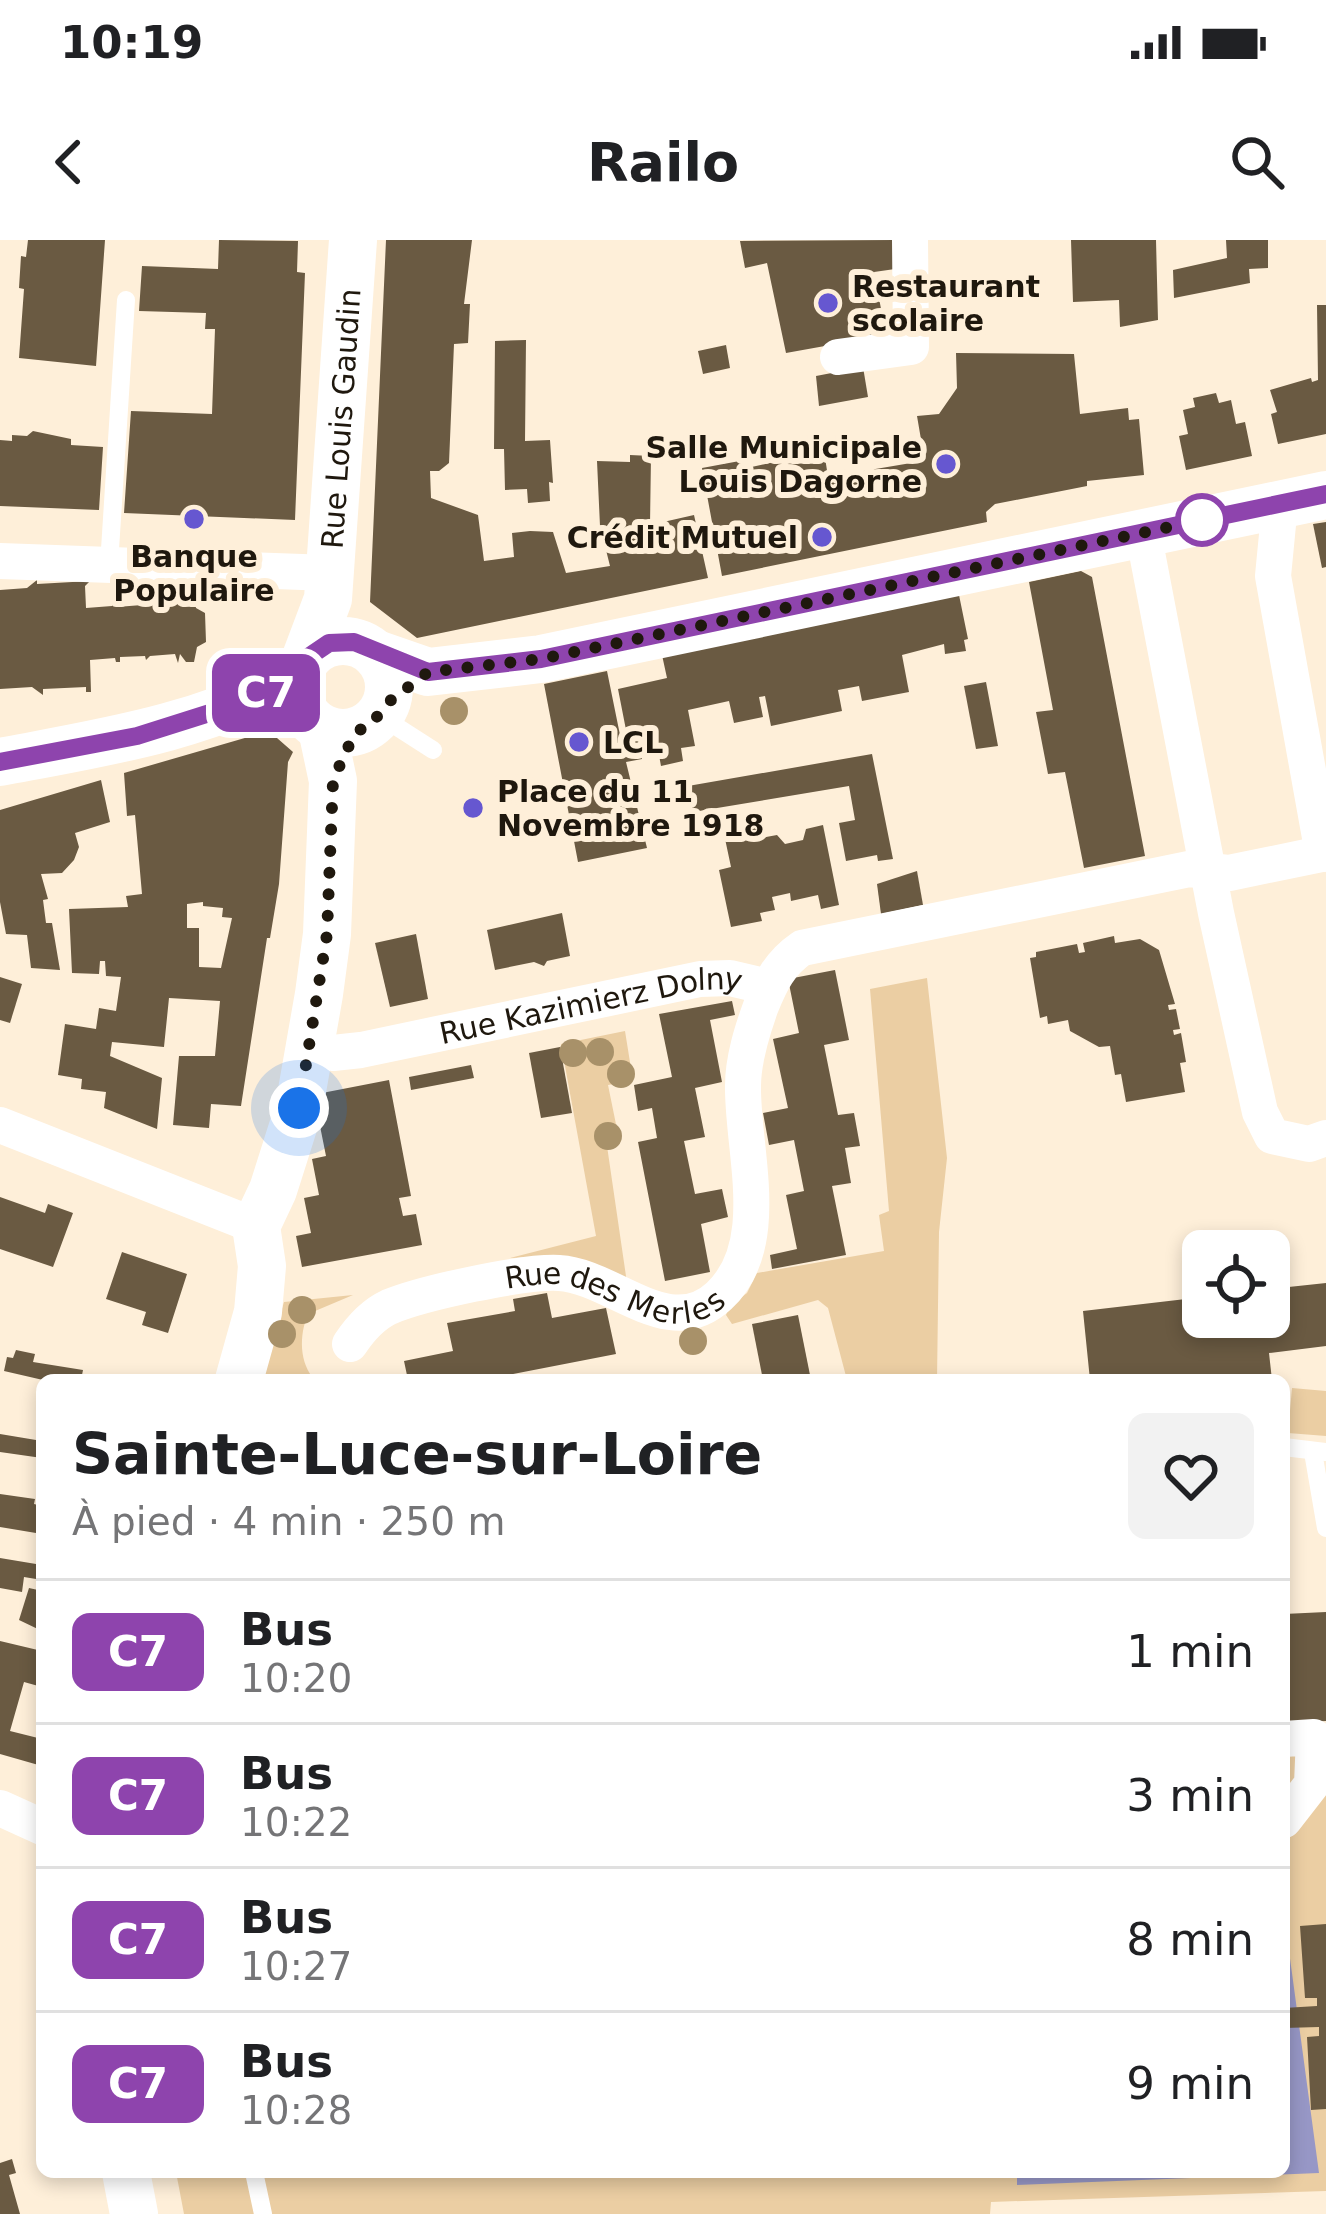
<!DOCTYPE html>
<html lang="fr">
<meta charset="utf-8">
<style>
:root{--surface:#fff;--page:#f2f2f2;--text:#202124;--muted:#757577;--line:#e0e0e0}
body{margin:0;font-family:"DejaVu Sans",sans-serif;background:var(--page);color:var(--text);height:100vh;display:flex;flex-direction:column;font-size:45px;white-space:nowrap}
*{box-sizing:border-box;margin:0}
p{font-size:39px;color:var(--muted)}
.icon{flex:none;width:66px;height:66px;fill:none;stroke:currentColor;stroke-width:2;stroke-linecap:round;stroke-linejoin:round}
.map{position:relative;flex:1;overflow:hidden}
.panel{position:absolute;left:36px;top:1134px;width:1254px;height:804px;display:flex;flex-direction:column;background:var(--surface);border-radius:18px;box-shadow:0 6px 18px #0003}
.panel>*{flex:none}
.badge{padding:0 24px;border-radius:18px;font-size:42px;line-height:78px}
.buttons{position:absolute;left:1182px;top:990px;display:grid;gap:24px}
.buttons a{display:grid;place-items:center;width:108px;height:108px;border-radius:18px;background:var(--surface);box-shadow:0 6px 18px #0003;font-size:60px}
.you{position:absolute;width:60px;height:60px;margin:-30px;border:9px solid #fff;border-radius:50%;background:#1a73e8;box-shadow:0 0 0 18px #1a73e833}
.map>.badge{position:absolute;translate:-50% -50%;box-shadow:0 0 0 6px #fff}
.round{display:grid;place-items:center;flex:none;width:126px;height:126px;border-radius:18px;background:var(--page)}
.headline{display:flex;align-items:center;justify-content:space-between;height:204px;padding:0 36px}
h1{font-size:57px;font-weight:700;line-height:90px}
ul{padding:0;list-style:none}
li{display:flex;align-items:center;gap:36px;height:144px;padding:0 36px;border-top:3px solid var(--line)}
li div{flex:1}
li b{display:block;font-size:45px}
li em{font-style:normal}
li .badge{min-width:132px;font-weight:700;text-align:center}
.status{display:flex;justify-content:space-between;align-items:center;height:84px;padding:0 60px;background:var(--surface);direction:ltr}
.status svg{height:33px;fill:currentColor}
header{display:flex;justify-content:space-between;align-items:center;height:156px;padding:0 36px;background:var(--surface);font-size:54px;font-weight:700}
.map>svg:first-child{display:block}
.green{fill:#ebcea3}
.water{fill:#9797c6}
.building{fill:#6a5a42;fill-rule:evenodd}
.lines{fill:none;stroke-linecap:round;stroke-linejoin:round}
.lane{stroke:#fff;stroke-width:18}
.street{stroke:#fff;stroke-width:36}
.secondary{stroke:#fff;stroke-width:48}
.tree{fill:#a89169}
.line-casing{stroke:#fff;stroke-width:27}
.line{stroke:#8e44ad;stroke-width:18}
.walk{stroke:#1f180e;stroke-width:12;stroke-dasharray:0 21.6}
.poi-dot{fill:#6657d0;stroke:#feefd9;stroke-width:4.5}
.stop-dot{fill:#fff;stroke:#8e44ad;stroke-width:6}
.labels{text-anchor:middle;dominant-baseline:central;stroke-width:12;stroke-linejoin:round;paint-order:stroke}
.poi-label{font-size:30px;font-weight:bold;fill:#1f180e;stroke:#feefd9;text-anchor:start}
.street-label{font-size:30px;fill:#1f180e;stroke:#feefd9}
</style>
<div class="status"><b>10:19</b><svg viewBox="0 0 49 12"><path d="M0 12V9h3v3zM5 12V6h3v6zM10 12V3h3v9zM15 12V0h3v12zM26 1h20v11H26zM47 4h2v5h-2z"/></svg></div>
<header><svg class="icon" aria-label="back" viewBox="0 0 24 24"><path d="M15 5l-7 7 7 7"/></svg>Railo<svg class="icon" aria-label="search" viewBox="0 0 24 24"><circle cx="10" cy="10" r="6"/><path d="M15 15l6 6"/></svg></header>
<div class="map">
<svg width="1326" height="1974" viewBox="0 0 1326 1974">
<rect width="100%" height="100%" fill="#feefd9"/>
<g class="green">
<polygon points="927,738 947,918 939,992 937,1140 847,1140 828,1068 818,1060 732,1084 726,1075 729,1067 747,1053 757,1033 884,1011 879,975 889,971 870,749"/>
<polygon points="625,791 633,841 608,845 620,904 607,906 627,1043 553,1016 510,1018 596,996 561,804"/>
<path d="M353 1055 308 1074C299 1095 299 1123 315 1140H260L284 1062Z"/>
<polygon points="1292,1148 1326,1151 1326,1196 1288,1193"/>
<polygon points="1326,1509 1326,1951 991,1962 990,1974 184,1974 176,1932 1284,1932 1284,1511"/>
</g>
<polygon class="water" points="1284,1674 1319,1933 1017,1945 1017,1932 1284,1932"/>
<g class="building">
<polygon points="28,0 105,0 96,126 19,118 24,49 19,48 21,16 26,17"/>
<polygon points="219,0 298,1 297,32 305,33 295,280 124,273 131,171 212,174 215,89 205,89 206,73 139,71 142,26 218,29"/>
<polygon points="386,0 472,0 464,64 470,64 468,103 454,104 449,223 439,231 430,231 431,258 478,275 484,321 514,317 512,293 530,291 553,292 566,333 610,326 600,286 597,221 630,222 630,215 651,216 650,285 694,275 708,338 417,398 370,362"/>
<polygon points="895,0 895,29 874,32 886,95 786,113 767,23 745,28 740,1"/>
<polygon points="1071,0 1156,0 1158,80 1120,87 1119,60 1073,62"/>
<polygon points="1226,0 1268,0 1268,28 1249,29 1250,43 1174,58 1173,30 1227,18"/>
<polygon points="1317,65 1326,65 1326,194 1278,204 1271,174 1277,172 1270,150 1311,138 1312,142 1318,140"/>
<polygon points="526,100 525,201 550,200 553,243 549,242 550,261 528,263 527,249 505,250 504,209 494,209 495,101"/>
<polygon points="726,105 730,128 703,134 698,111"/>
<polygon points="956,113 1074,114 1080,174 1128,168 1129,180 1139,179 1144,235 1087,241 1087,246 995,264 986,272 987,282 722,336 702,228 745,220 747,228 824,211 828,237 917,222 924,217 917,176 939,174 957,148"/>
<polygon points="863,127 868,157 819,166 816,136"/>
<polygon points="1216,153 1219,163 1231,160 1236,184 1245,182 1252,216 1186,230 1179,196 1188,194 1183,170 1195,167 1193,158"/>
<polygon points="33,191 71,199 71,205 103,207 99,270 0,266 0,200 12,201 12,195 27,196"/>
<polygon points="1326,282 1326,327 1322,328 1313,284"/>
<polygon points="1081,331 1092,337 1145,616 1084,628 1065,532 1048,534 1036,472 1053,470 1029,342"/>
<polygon points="37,340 37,344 90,341 85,346 86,368 112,366 112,362 117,362 117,367 142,365 142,360 147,359 148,365 173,363 173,358 178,357 179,366 183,353 193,353 196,368 205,373 206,402 197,407 194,422 186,422 180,414 178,423 175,414 150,416 146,420 145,416 120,417 120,422 116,422 115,418 90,420 91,452 86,452 86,447 43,449 43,455 32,447 0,449 0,350 27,348"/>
<polygon points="959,355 968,399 964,400 966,411 945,414 944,404 902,415 909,452 862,461 859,446 838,450 842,471 771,486 765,456 759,457 763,477 734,483 729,461 688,470 695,506 681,508 683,521 661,526 655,493 638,496 642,519 626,522 647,608 578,622 544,444 607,431 620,495 627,495 618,449 667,438 662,415"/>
<polygon points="986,442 998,506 976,509 964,446"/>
<path d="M269 491 293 512 288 522 279 644 270 698H267L241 866 211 864 209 888 173 885 179 816H215L220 761 169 758 164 807 112 802 110 816 162 838 157 889 104 868 106 852 81 849 82 839 58 835 65 784 96 789 99 768 116 771 121 737 106 736 105 721H100L99 734 72 733 69 669 128 667 126 656 142 654 135 575 127 576 124 533ZM203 662V666L223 668 222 677 232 678 221 728 199 727V688H187V664Z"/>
<polygon points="872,514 893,619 878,621 877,615 846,621 839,583 855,580 849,546 693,572 688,546"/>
<polygon points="101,540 110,582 75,593 79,607 74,620 62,633 41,634 48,659 43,660 46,683 52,683 60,730 31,728 27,695 6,694 0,662 0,570"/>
<polygon points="823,585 839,665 821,669 818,655 791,661 790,653 772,657 775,670 760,673 762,681 731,687 719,630 731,627 724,594 758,587 760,598 777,595 785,604 803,600 806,589"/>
<polygon points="917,631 923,665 881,674 877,644"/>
<polygon points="562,673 570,716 547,721 544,726 534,722 495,730 487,690"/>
<polygon points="416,694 428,759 390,767 375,703"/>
<polygon points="1114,696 1115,703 1140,699 1159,710 1175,764 1168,765 1169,770 1176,769 1180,789 1173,790 1174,795 1181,793 1186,822 1180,823 1185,852 1126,862 1121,834 1115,835 1110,806 1099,807 1070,791 1068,780 1048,784 1047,776 1040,778 1030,718 1036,717 1036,712 1077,704 1079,713 1085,712 1083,703"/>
<polygon points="835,730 849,800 824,805 838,875 854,873 860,906 845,908 851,943 832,946 846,1015 772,1029 770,1015 797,1009 786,955 804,951 794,900 769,905 763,873 788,868 773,799 799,793 788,739"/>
<polygon points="0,737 22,744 10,783 0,780"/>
<polygon points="732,761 735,775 710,780 722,842 695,848 705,897 684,901 695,954 722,949 728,977 701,984 710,1032 665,1041 638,902 657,898 652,868 638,871 634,845 672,837 659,774"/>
<polygon points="560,807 572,873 541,878 529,813"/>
<polygon points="471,825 474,838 411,850 409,837"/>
<polygon points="389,840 411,956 399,958 403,976 416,974 422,1005 302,1027 296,996 311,993 304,958 319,955 312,919 326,916 318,876 326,874 322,853"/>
<polygon points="0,957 45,973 48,964 73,973 53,1027 0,1009"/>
<polygon points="122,1012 187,1034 168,1093 142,1085 146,1072 106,1059"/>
<polygon points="1326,1043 1326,1106 1269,1113 1272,1140 1090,1140 1083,1071 1203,1057 1203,1077 1269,1077 1269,1049"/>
<polygon points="547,1053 552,1078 606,1068 616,1114 483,1140 408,1140 404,1121 453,1111 447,1083 515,1071 513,1059"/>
<polygon points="798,1075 811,1140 763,1140 752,1084"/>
<polygon points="16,1110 35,1114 33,1122 83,1130 81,1140 43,1140 4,1131 7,1117 13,1118"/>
<polygon points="0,1194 42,1201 42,1218 0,1212"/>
<polygon points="0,1254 35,1259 34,1264 42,1266 42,1294 0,1287"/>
<polygon points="0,1318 42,1325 42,1340 24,1337 22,1352 0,1348"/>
<polygon points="41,1341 42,1341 42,1391 19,1380 29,1348 38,1350"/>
<polygon points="1326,1372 1326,1481 1284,1483 1284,1374"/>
<polygon points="0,1401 42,1411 42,1447 24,1442 10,1491 42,1499 42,1526 0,1514"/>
<polygon points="1326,1684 1326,1869 1311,1870 1307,1797 1319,1796 1319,1787 1284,1788 1284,1768 1317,1766 1317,1758 1305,1758 1300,1686"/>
<polygon points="12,1919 16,1933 9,1935 20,1974 0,1974 0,1923"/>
</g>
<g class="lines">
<g class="lane">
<polyline points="109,325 126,60"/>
<polyline points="380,476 433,510"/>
<polyline points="1284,1207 1326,1212"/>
<polyline points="1313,1212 1326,1288"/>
<polyline points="254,1932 263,1974"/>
</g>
<g class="street">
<polyline points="838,117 911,107 910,0"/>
<polyline points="1280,264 1273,336 1323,614"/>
<polyline points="1143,292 1216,673 1260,872 1272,896 1309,904 1326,898"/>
<polyline points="0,321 330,333"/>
<path id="s1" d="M311 810 333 813 361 810 700 739 730 738 768 747"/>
<polyline points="0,885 256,986"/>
<path id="s2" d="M350 1104C360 1089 372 1075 389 1067 423 1053 523 1031 559 1033 613 1036 669 1103 719 1056 774 1005 742 910 743 846 743 819 752 791 761 766 771 741 780 723 802 708L1189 629 1229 633 1326 613"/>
<polyline points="1284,1499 1314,1497 1312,1544 1284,1580"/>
<polyline points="0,1568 42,1587"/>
</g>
<g class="secondary">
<circle cx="343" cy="447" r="46"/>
<polyline points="376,414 428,432 541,419 1326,255"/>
<path id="s3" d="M305 420 328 359 353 0"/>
<path d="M0 522C101 503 208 487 298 434"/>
<polyline points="239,1140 258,1072 262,1026 256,986 273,950 299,868 319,754 327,694 333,541 322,489"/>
<polyline points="126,1932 134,1974"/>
</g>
</g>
<g class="tree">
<circle cx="454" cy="471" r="14"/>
<circle cx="600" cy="812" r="14"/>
<circle cx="573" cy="813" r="14"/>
<circle cx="621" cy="834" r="14"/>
<circle cx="608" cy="896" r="14"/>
<circle cx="302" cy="1070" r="14"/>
<circle cx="282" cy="1094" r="14"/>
<circle cx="693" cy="1101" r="14"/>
</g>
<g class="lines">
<defs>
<polyline id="line" points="0,522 137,496 257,458 298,434 304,420 329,403 354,402 428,432 541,419 1326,254"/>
</defs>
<use href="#line" class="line-casing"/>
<use href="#line" class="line"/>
<polyline class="walk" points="299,868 327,694 333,541 346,511 357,491 371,485 386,464 428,432 541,419 1208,279 1202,280"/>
</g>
<g class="poi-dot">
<circle cx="828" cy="63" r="12"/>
<circle cx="946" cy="224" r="12"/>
<circle cx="194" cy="279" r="12"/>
<circle cx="822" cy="297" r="12"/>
<circle cx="579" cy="502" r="12"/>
<circle cx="473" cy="568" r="12"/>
</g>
<circle class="stop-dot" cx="1202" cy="280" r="24"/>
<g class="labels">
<g class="poi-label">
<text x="852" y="46">Restaurant<tspan x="852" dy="34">scolaire</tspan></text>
<text x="922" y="207" text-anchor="end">Salle Municipale<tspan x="922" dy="34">Louis Dagorne</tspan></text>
<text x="798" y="297" text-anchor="end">Crédit Mutuel</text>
<text x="194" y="316" text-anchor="middle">Banque<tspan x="194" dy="34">Populaire</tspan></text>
<text x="603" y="502">LCL</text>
<text x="497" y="551">Place du 11<tspan x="497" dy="34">Novembre 1918</tspan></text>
</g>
<g class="street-label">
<text stroke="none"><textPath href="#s3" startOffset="246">Rue Louis Gaudin</textPath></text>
<text stroke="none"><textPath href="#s1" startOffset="285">Rue Kazimierz Dolny</textPath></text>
<text stroke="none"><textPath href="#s2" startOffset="288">Rue des Merles</textPath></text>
</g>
</g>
</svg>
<div class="buttons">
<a><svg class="icon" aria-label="locate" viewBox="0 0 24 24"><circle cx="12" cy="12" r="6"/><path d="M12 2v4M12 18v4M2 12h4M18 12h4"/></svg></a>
</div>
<div class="you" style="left:299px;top:868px"></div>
<b class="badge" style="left:266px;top:453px;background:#8e44ad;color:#fff">C7</b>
<section class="panel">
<div class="headline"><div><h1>Sainte-Luce-sur-Loire</h1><p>À pied · 4 min · 250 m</p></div><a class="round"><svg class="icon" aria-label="heart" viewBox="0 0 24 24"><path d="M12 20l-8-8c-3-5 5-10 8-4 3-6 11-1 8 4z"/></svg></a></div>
<ul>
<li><span class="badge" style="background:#8e44ad;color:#fff">C7</span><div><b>Bus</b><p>10:20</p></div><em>1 min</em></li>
<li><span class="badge" style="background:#8e44ad;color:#fff">C7</span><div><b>Bus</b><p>10:22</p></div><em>3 min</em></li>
<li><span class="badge" style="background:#8e44ad;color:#fff">C7</span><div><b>Bus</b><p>10:27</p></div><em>8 min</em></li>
<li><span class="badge" style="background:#8e44ad;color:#fff">C7</span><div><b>Bus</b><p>10:28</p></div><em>9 min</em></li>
</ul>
</section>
</div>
